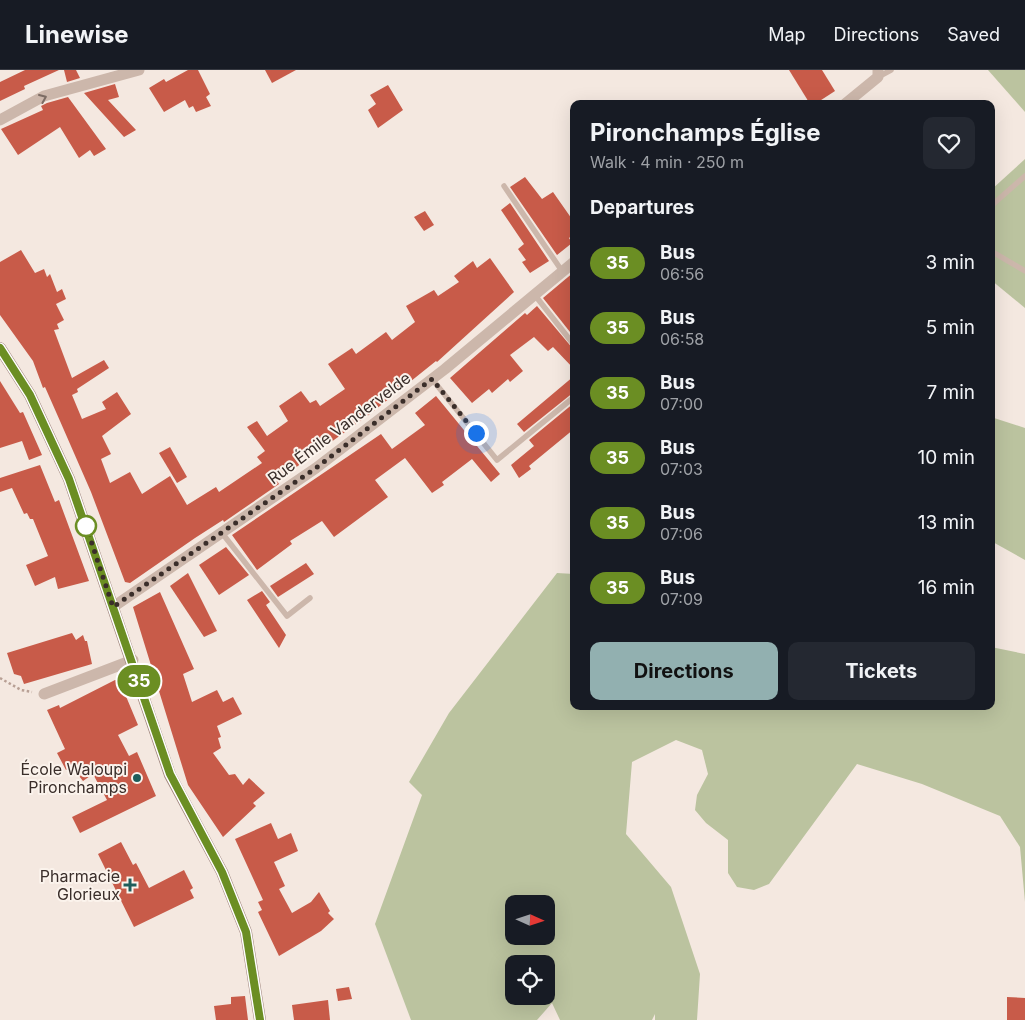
<!DOCTYPE html>
<meta charset="utf-8">
<style>
:root{--surface:#171b24;--page:#242831;--text:#f1f3f6;--muted:#9ea1a6;--line:#363941;--accent:#92b0b0}
body{margin:0;font-family:Inter,sans-serif;background:var(--page);color:var(--text);height:100vh;display:flex;flex-direction:column;font-size:19px;white-space:nowrap}
*{box-sizing:border-box;margin:0}
p{font-size:16px;color:var(--muted)}
.icon{flex:none;width:28px;height:28px;fill:none;stroke:currentColor;stroke-width:2;stroke-linecap:round;stroke-linejoin:round}
.map{position:relative;flex:1;overflow:hidden}
.side{position:absolute;left:570px;top:30px;width:425px;height:610px;display:flex;flex-direction:column;background:var(--surface);border-radius:10px;box-shadow:0 5px 20px #0002}
.side>*{flex:none}
.badge{padding:0 10px;border-radius:16px;font-size:18px;line-height:32px}
.needle{width:32px;rotate:93deg}
.buttons{position:absolute;left:505px;top:825px;display:grid;gap:10px}
.buttons a{display:grid;place-items:center;width:50px;height:50px;border-radius:10px;background:var(--surface);box-shadow:0 5px 20px #0002;font-size:25px}
.you{position:absolute;width:25px;height:25px;margin:-12px;border:4px solid #fff;border-radius:50%;background:#1a73e8;box-shadow:0 0 0 8px #1a73e833}
.map>.badge{position:absolute;translate:-50% -50%;box-shadow:0 0 0 2px #fff}
h2{padding:0 20px;font-size:19px;line-height:45px}
.round{display:grid;place-items:center;flex:none;width:52px;height:52px;border-radius:10px;background:var(--page)}
.headline{display:flex;align-items:center;justify-content:space-between;height:85px;padding:0 20px}
h1{font-size:24px;font-weight:700;line-height:38px}
.primary-button{display:flex;gap:10px;margin-top:auto;padding:10px 20px}
.primary-button a{flex:1;height:58px;border-radius:10px;background:var(--accent);color:#111;font-size:20px;font-weight:700;line-height:58px;text-align:center}
.primary-button a+a{background:var(--page);color:var(--text)}
ul{padding:0;list-style:none}
li{display:flex;align-items:center;gap:15px;height:65px;padding:0 20px}
li div{flex:1}
li b{display:block;font-size:19px}
li em{font-style:normal}
li .badge{min-width:55px;font-weight:700;text-align:center}
header{display:flex;align-items:center;gap:30px;box-sizing:border-box;height:70px;padding:0 25px;background:var(--surface);border-bottom:1px solid var(--line)}
header strong{font-size:24px}
nav{display:flex;gap:28px;margin-inline-start:auto;font-size:18px}
.map>svg:first-child{display:block}
.green{fill:#bbc39f;fill-rule:evenodd}
.building{fill:#c85b49}
.lines{fill:none;stroke-linecap:round;stroke-linejoin:round}
.path{stroke:#b8a095;stroke-width:2.5;stroke-dasharray:2.5 2.5;stroke-linecap:butt}
.lane{stroke:#ccb7ab;stroke-width:5.5}
.street{stroke:#ccb7ab;stroke-width:11}
.secondary{stroke:#a0857c;stroke-width:12}
.oneway{stroke:#7c6c64}
.line-casing{stroke:#fff;stroke-width:11}
.line{stroke:#6b8e23;stroke-width:8}
.walk{stroke:#3a2e2a;stroke-width:5;stroke-dasharray:0 9}
.stop-dot{fill:#fff;stroke:#6b8e23;stroke-width:2.5}
.poi-dot{fill:#1e5d5b;stroke:#fbf3ec;stroke-width:2}
.labels{text-anchor:middle;dominant-baseline:central;stroke-width:4;stroke-linejoin:round;paint-order:stroke}
.street-label{font-size:16px;fill:#3a2e2a;stroke:#fbf3ec}
.poi-label{font-size:16px;fill:#3a2e2a;stroke:#fbf3ec;text-anchor:end}
</style>
<header>
<strong>Linewise</strong>
<nav><a>Map</a><a>Directions</a><a>Saved</a></nav>
</header>
<div class="map">
<svg width="1025" height="950" viewBox="0 0 1025 950">
<rect width="100%" height="100%" fill="#f4e8e0"/>
<g class="green">
<polygon points="988,0 1025,0 1025,42"/>
<polygon points="1025,89 1025,238 991,210 991,120"/>
<polygon points="991,347 1025,358 1025,490 991,471"/>
<path d="M557 503 574 504V636H991V577L1025 584V832L1020 777 1000 746 922 714 857 694 769 814 754 820 737 817 728 803V770L706 753 695 740 697 725 708 704 702 680 676 670 632 692 626 764 671 817 700 904 697 950H655V944L652 950H560L552 933 537 950H411L375 854 422 725 409 712 449 643ZM514 834H546V866H514ZM514 894H546V926H514Z"/>
</g>
<g class="building">
<polygon points="59,0 24,16 25,19 0,31 0,12 25,0"/>
<polygon points="64,0 76,0 80,8 67,12"/>
<polygon points="188,0 198,0 210,24 206,27 211,36 196,42 193,36 189,38 185,30 164,42 149,18 164,9 166,12"/>
<polygon points="265,0 296,0 272,13"/>
<polygon points="789,0 822,0 835,21 815,34 810,34"/>
<polygon points="115,14 119,27 108,30 136,60 124,67 84,23"/>
<polygon points="388,15 403,40 378,58 368,40 376,34 370,25"/>
<polygon points="68,27 106,79 94,86 90,80 79,88 60,57 18,85 1,59 43,40 41,36 47,33"/>
<polygon points="525,107 542,129 553,122 574,152 574,164 569,168 572,173 557,185 510,117"/>
<polygon points="510,133 549,191 530,203 522,192 526,190 518,179 524,174 501,140"/>
<polygon points="425,141 434,155 424,161 414,147"/>
<polygon points="21,180 35,203 44,199 47,207 50,204 57,222 62,219 66,229 56,234 64,250 57,254 59,259 54,260 72,308 104,290 109,298 77,319 78,322 72,325 82,349 106,339 102,332 117,322 131,344 102,366 111,384 101,389 110,413 130,402 142,424 170,406 187,435 216,417 219,422 262,393 257,387 265,381 247,357 257,351 267,366 288,351 279,336 301,321 310,333 316,330 320,336 345,319 328,294 352,278 356,284 386,262 392,270 415,252 406,236 434,220 438,226 459,212 454,206 473,191 477,198 490,188 514,222 437,292 436,291 370,344 277,411 279,414 224,452 223,450 195,468 130,513 125,512 91,422 60,351 45,317 43,318 33,291 0,245 0,192"/>
<polygon points="574,202 574,267 543,228"/>
<polygon points="537,236 574,280 574,299 553,277 548,281 534,267 510,285 523,301 510,312 508,309 492,323 489,319 472,333 450,308 525,243 527,245"/>
<polygon points="574,306 574,322 524,362 517,354"/>
<polygon points="0,311 20,343 23,342 42,385 29,390 22,371 0,378"/>
<polygon points="436,326 500,404 491,412 472,389 442,412 444,415 432,423 405,388 375,410 388,427 334,467 322,451 290,471 292,474 257,500 232,465 381,364 392,379 425,355 415,343"/>
<polygon points="574,333 574,359 529,396 531,399 519,408 511,395 534,376 529,370"/>
<polygon points="170,377 187,407 177,413 159,383"/>
<polygon points="40,395 55,432 59,430 89,511 58,519 55,507 35,516 26,495 48,486 33,449 30,449 27,443 24,444 12,418 0,422 0,408"/>
<polygon points="226,477 249,505 219,525 199,495"/>
<polygon points="306,493 314,504 278,527 270,516"/>
<polygon points="188,503 217,561 204,567 170,516"/>
<polygon points="262,521 270,532 266,535 286,565 279,578 247,530"/>
<polygon points="160,522 194,599 183,604 192,632 217,620 223,632 233,627 242,644 217,656 221,667 218,668 221,678 213,683 229,705 235,704 243,715 249,708 265,723 253,733 256,736 223,767 188,715 133,537"/>
<polygon points="72,563 76,570 83,565 85,571 87,571 92,594 24,614 21,606 14,604 7,583"/>
<polygon points="115,610 120,612 138,655 118,665 129,686 137,682 156,726 80,763 72,747 107,730 93,704 83,711 72,697 66,700 57,683 65,679 47,640 59,635 60,638"/>
<polygon points="271,753 278,769 291,763 298,781 274,792 285,816 279,819 292,843 311,832 319,822 330,841 328,843 334,849 321,861 279,886 258,842 262,840 258,832 263,830 235,769"/>
<polygon points="121,772 133,795 136,793 149,818 184,800 193,818 190,820 194,828 134,857 98,784"/>
<polygon points="349,917 352,929 338,931 336,919"/>
<polygon points="245,926 248,950 216,950 214,936 231,934 231,927"/>
<polygon points="1007,927 1025,928 1025,950 1007,950"/>
<polygon points="328,930 330,950 294,950 292,935"/>
</g>
<g class="lines">
<polyline class="path" points="0,608 21,620 32,622"/>
<g class="lane">
<polyline points="878,7 891,0"/>
<polyline points="504,116 562,201"/>
<polyline points="991,136 1025,106"/>
<polyline points="991,181 1025,201"/>
<polyline points="534,224 574,275"/>
<polyline points="432,309 497,390 574,327"/>
<polyline points="222,463 287,546 310,528"/>
</g>
<g class="street">
<polyline points="845,34 878,7 878,0"/>
<polyline points="0,50 44,26 139,0"/>
<polyline points="113,537 316,398 445,299 574,192"/>
<polyline points="44,624 133,590"/>
</g>
<polyline class="secondary" points="0,278 30,325 69,409 170,705 222,802 246,862 260,950"/>
</g>
<defs><path id="oneway-chevron" d="M-2-3.5L2.5 0L-2 3.5" fill="none" stroke-width="1.6" stroke-linecap="round" stroke-linejoin="round" transform="scale(1.25)"/></defs>
<use class="oneway" href="#oneway-chevron" transform="translate(43 28) rotate(-23)"/>
<g class="lines">
<defs>
<polyline id="line" points="0,278 30,325 69,409 170,704 222,802 246,862 260,950"/>
</defs>
<use href="#line" class="line-casing"/>
<use href="#line" class="line"/>
<polyline class="walk" points="86,456 113,537 316,398 432,309 476,363"/>
</g>
<circle class="stop-dot" cx="86" cy="456" r="10"/>
<g class="poi-dot">
<circle cx="137" cy="708" r="5"/>
<path d="M127.5 807.5h5v5h5v5h-5v5h-5v-5h-5v-5h5z"/>
</g>
<g class="labels">
<g class="street-label">
<text transform="translate(339 358) rotate(-37)">Rue Émile Vandervelde</text>
</g>
<g class="poi-label">
<text x="127" y="699">École Waloupi<tspan x="127" dy="18">Pironchamps</tspan></text>
<text x="120" y="806">Pharmacie<tspan x="120" dy="18">Glorieux</tspan></text>
</g>
</g>
</svg>
<div class="buttons">
<a><svg class="needle" viewBox="-14 -14 28 28"><path d="M0-13l5 13h-10z" fill="#e53935"/><path d="M0 13l5-13h-10z" fill="#9ea1a6"/></svg></a>
<a><svg class="icon" aria-label="locate" viewBox="0 0 24 24"><circle cx="12" cy="12" r="6"/><path d="M12 2v4M12 18v4M2 12h4M18 12h4"/></svg></a>
</div>
<div class="you" style="left:476px;top:363px"></div>
<b class="badge" style="left:139px;top:611px;background:#6b8e23;color:#fff">35</b>
<section class="side">
<div class="headline"><div><h1>Pironchamps Église</h1><p>Walk · 4 min · 250 m</p></div><a class="round"><svg class="icon" aria-label="heart" viewBox="0 0 24 24"><path d="M12 20l-8-8c-3-5 5-10 8-4 3-6 11-1 8 4z"/></svg></a></div>
<h2>Departures</h2>
<ul>
<li><span class="badge" style="background:#6b8e23;color:#fff">35</span><div><b>Bus</b><p>06:56</p></div><em>3 min</em></li>
<li><span class="badge" style="background:#6b8e23;color:#fff">35</span><div><b>Bus</b><p>06:58</p></div><em>5 min</em></li>
<li><span class="badge" style="background:#6b8e23;color:#fff">35</span><div><b>Bus</b><p>07:00</p></div><em>7 min</em></li>
<li><span class="badge" style="background:#6b8e23;color:#fff">35</span><div><b>Bus</b><p>07:03</p></div><em>10 min</em></li>
<li><span class="badge" style="background:#6b8e23;color:#fff">35</span><div><b>Bus</b><p>07:06</p></div><em>13 min</em></li>
<li><span class="badge" style="background:#6b8e23;color:#fff">35</span><div><b>Bus</b><p>07:09</p></div><em>16 min</em></li>
</ul>
<div class="primary-button"><a>Directions</a><a>Tickets</a></div>
</section>
</div>
